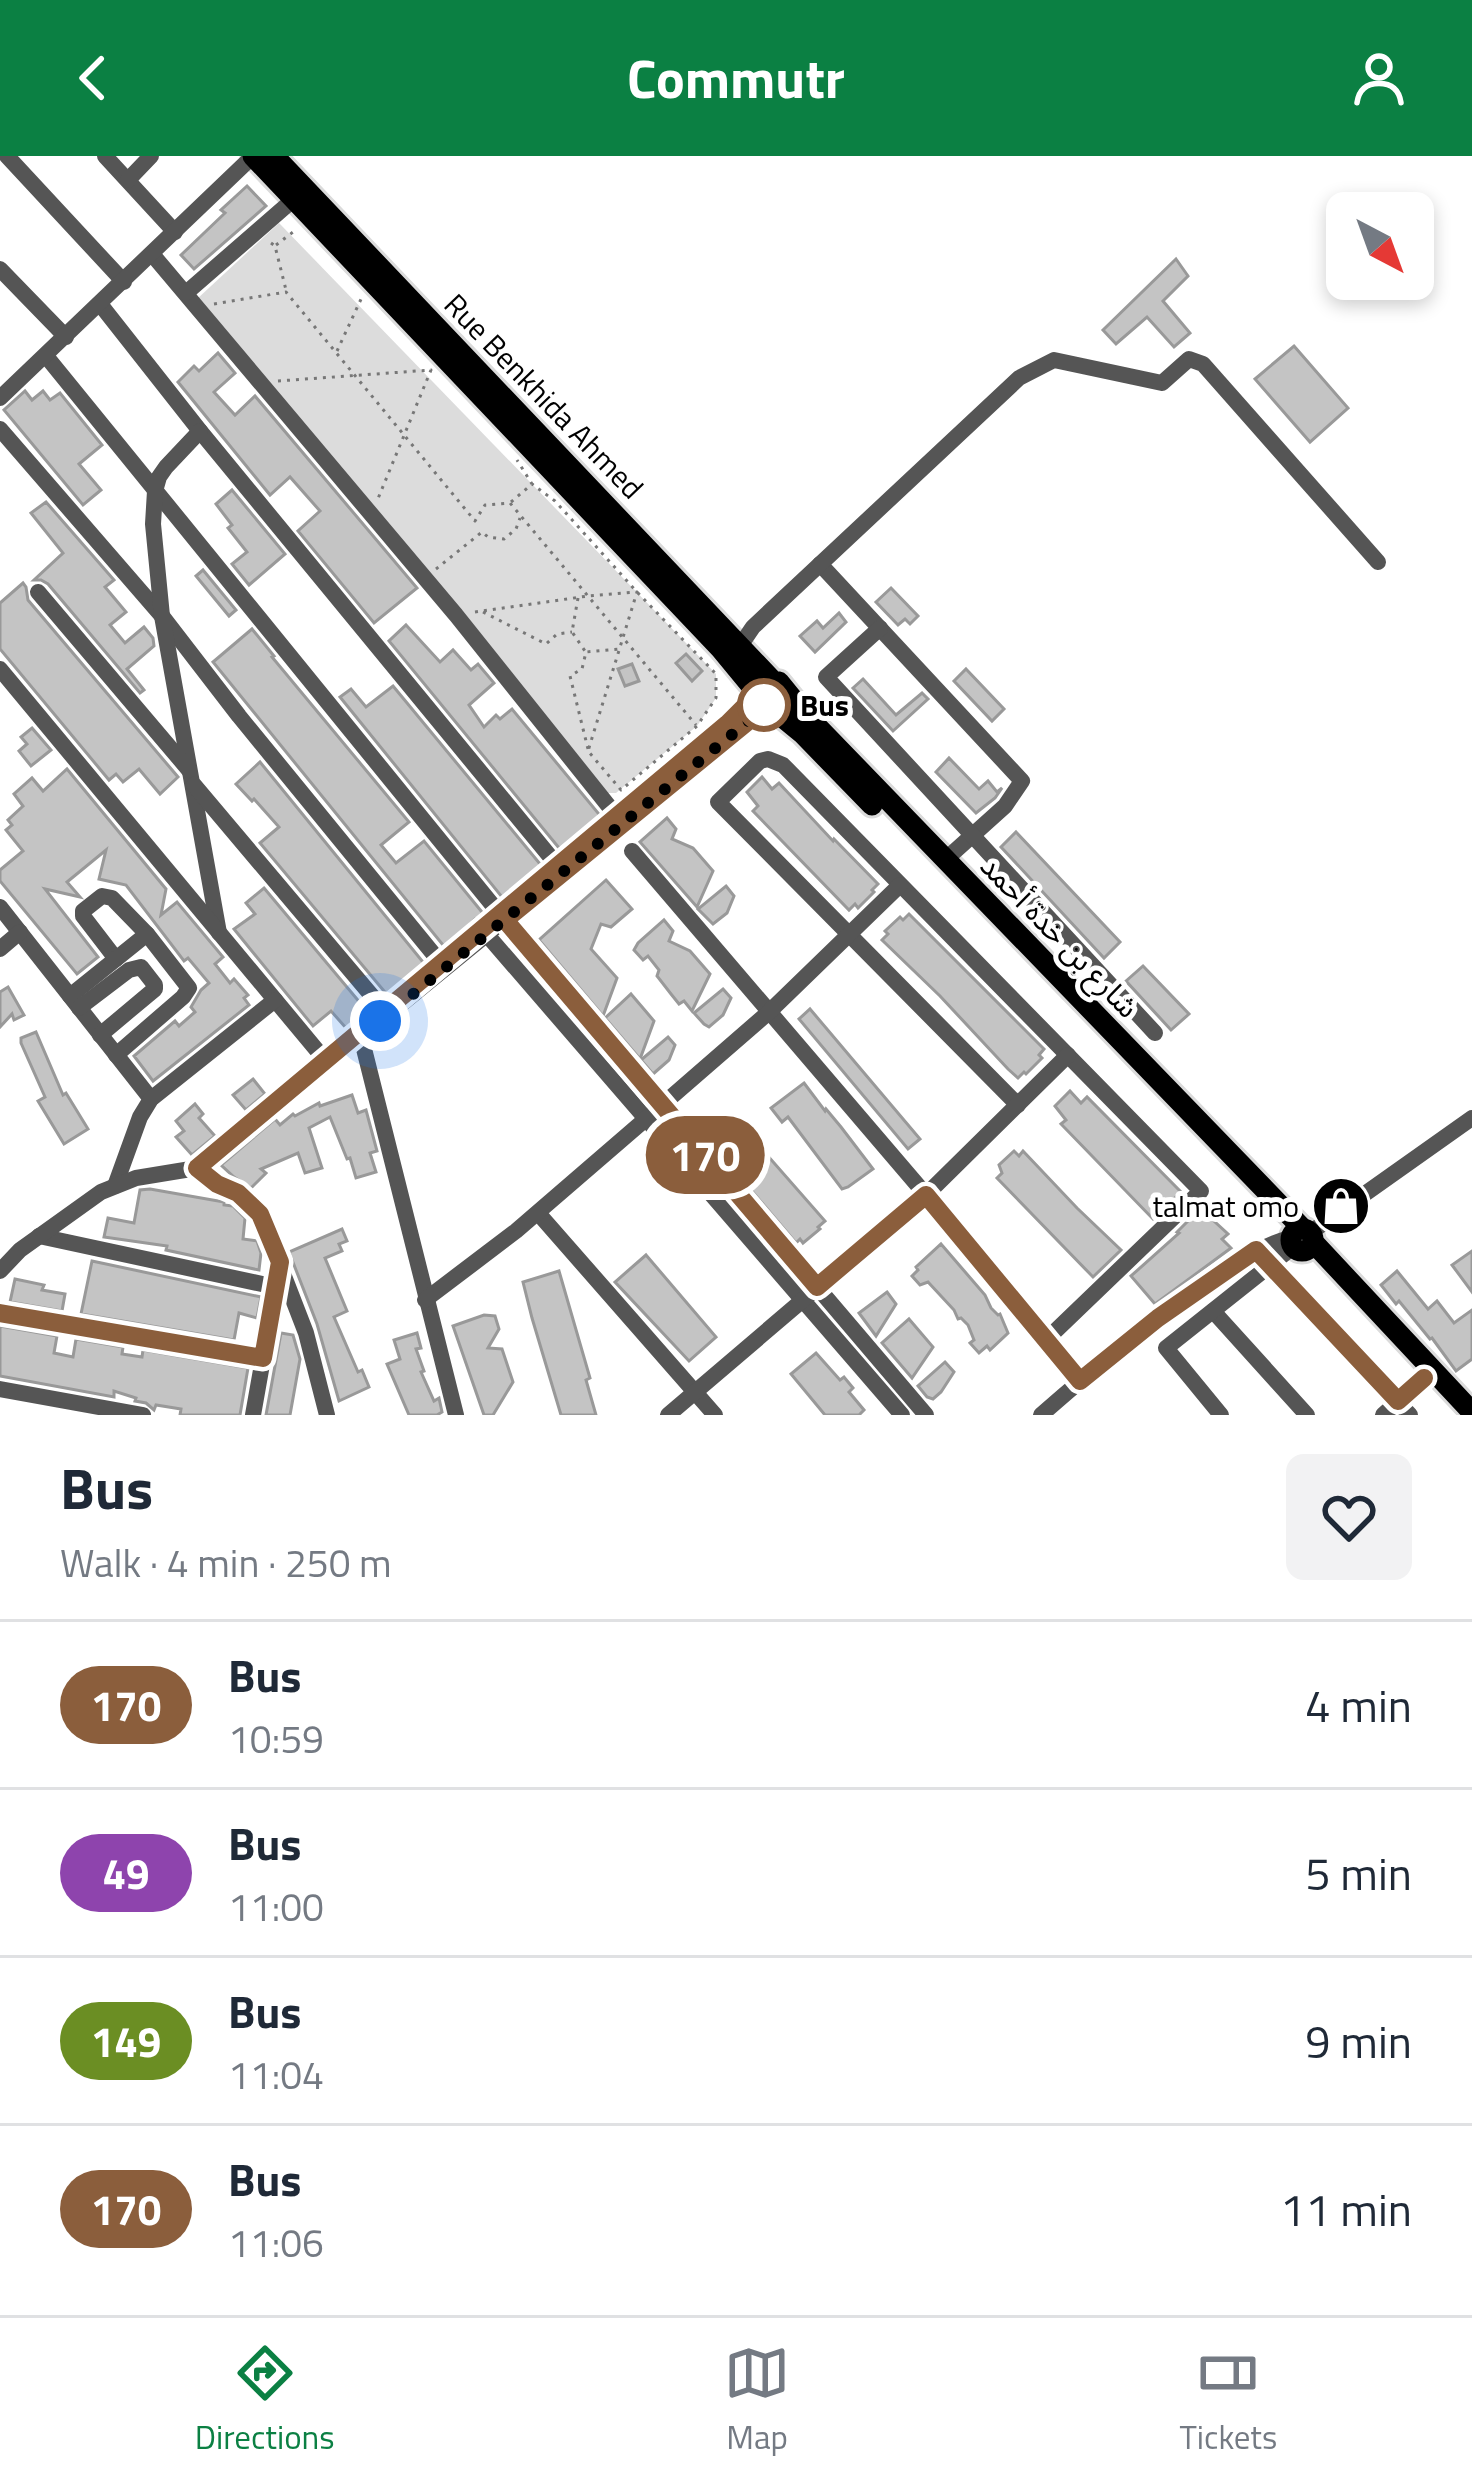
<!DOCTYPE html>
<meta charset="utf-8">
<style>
:root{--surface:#fff;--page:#f2f2f3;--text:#1f2937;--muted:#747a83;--line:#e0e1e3;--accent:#0b8043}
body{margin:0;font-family:"Titillium Web","Noto Sans Arabic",sans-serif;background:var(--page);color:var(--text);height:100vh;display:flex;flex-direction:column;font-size:45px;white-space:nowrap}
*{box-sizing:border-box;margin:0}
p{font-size:39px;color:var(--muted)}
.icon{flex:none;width:66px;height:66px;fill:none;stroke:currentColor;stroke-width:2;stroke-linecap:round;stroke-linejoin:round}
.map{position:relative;height:1259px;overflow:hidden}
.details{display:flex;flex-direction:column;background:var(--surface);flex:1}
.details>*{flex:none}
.badge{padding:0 24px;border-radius:39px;font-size:42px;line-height:78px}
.needle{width:78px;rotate:139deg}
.tools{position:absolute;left:1326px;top:36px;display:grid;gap:24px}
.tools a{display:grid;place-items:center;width:108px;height:108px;border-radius:18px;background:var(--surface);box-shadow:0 6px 18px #0003;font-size:60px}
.you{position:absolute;width:60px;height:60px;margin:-30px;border:9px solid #fff;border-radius:50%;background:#1a73e8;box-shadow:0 0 0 18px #1a73e833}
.map>.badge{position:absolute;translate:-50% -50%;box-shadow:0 0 0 6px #fff}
.round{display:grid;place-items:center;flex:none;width:126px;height:126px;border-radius:18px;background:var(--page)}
.headline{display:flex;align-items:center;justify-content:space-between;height:204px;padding:0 60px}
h1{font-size:57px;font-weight:700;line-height:90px}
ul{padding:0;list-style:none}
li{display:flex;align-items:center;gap:36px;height:168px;padding:0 60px;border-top:3px solid var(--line)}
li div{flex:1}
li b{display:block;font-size:45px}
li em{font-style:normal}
li .badge{min-width:132px;font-weight:700;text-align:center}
header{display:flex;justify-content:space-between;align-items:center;height:156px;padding:0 60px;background:var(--accent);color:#fff;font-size:54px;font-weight:700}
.tab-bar{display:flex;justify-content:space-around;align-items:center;height:168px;border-top:3px solid var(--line);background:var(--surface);font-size:33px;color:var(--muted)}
.tab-bar a{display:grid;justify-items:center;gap:6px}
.tab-bar .selected{color:var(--accent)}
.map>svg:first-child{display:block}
.green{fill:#dcdcdc}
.building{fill:#c4c4c4;stroke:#999;stroke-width:3}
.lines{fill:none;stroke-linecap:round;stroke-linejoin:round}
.major-casing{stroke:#dbdbdb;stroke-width:27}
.path{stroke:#777;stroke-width:3;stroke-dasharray:3 6;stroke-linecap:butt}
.minor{stroke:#555;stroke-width:16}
.major{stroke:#000;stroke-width:21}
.line-casing{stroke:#fff;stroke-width:27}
.line{stroke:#8b5e3c;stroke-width:18}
.walk{stroke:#000;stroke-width:12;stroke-dasharray:0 21.6}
.stop-dot{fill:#fff;stroke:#8b5e3c;stroke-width:6}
.labels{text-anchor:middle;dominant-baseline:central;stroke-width:10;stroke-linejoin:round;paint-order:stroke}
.street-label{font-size:30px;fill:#000;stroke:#fff}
.stop-label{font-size:30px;font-weight:bold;fill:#000;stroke:#fff;text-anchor:start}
.poi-label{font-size:30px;fill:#000;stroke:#fff;text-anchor:end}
</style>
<header><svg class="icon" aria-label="back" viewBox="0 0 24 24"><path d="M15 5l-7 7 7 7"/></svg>Commutr<svg class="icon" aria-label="person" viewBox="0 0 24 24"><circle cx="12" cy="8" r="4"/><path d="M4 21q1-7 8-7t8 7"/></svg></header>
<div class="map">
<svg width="1472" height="1259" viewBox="0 0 1472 1259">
<rect width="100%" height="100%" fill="#fff"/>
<polygon class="green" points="279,67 716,518 716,542 697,570 616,637 604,637 197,143"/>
<g class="building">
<polygon points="247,30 266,50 194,113 181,99 225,57 221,54"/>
<polygon points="1176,103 1188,120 1163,145 1190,177 1174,191 1147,161 1116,188 1103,174"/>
<polygon points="1294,190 1348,252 1310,286 1255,223"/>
<polygon points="218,197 235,217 214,236 235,259 255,240 417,432 374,467 298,375 320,355 290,321 270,339 178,226 194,210 199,215"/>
<polygon points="25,235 32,244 43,235 50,244 60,237 102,289 79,308 101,334 83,349 4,254"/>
<polygon points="232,334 285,398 249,429 232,408 247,396 228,372 232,369 216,348"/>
<polygon points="46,346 114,424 105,431 126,456 110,469 125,487 144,471 153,482 154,490 127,513 144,534 140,537 48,428 41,424 34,424 63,397 31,357"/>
<polygon points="203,414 236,454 229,460 196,420"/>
<polygon points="23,427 26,431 28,444 178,621 160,638 139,613 123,626 116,618 109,624 0,493 0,447"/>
<polygon points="891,432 918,460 910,468 905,463 898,469 876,446"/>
<polygon points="839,457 846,466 815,496 800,480 817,465 823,472"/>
<polygon points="406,469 440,506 453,494 471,514 478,508 494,527 469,549 484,571 496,559 500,563 512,553 603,663 564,698 389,485"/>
<polygon points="252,473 274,500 272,501 409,666 381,689 396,707 424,685 486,761 475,763 470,768 470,776 447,794 213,506"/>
<polygon points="686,498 702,515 692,525 676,507"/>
<polygon points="632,508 639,525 625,530 618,513"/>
<polygon points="966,513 1004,553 992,565 954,525"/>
<polygon points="863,523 896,559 922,537 928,543 893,575 853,532"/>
<polygon points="393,530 545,714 506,746 340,541 351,533 366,551"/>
<polygon points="32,572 51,594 31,610 19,595 27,588 21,581"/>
<polygon points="949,602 979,633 988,625 997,636 1002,632 995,642 976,657 936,616"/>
<polygon points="260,606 427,811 408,826 406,824 389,841 260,687 279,671 254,643 252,645 236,628"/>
<polygon points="67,613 166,733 161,759 177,746 223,801 215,808 230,827 234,823 248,839 244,842 249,849 153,925 134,900 175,865 179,870 195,856 191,851 201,834 209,827 188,802 184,805 126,729 99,723 106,694 67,726 80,741 45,733 98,801 77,818 0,725 0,714 23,695 6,674 12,669 8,664 23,650 14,638 32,622 43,635"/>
<polygon points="762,621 772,633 779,627 833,685 834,683 878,728 872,734 874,736 858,752 855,748 849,754 753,655 758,650 747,636"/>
<polygon points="667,662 676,673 672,683 693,692 713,715 697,751 640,686"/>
<polygon points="1016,676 1120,786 1104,802 1001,691"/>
<polygon points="606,724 632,753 611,771 601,768 591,793 617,822 603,860 539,784"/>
<polygon points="726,730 734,740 727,757 713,768 698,753"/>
<polygon points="264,732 367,855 346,872 331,855 313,870 234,773 255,758 246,747"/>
<polygon points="909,758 1044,893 1039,899 1042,902 1026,918 1024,916 1018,922 1008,913 940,840 882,784 888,778 885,775 900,761 903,764"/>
<polygon points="664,764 673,775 669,785 690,795 710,818 692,855 684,845 679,848 671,838 657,820 659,814 648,800 643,804 634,794 638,787"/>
<polygon points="1143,810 1189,858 1171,874 1126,825"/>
<polygon points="8,831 24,859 14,864 12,858 0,871 0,836"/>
<polygon points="723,833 731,842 723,859 709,871 704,868 694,857"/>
<polygon points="631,838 654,865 640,903 605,862"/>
<polygon points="810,853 920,983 908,993 799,863"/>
<polygon points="36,876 63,939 66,937 88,973 64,988 38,945 45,941 21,887 21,882"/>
<polygon points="668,881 675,889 669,904 653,918 641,904"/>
<polygon points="253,923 265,938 246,954 233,939"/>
<polygon points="804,927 825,955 826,953 841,971 873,1013 848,1031 842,1033 788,961 782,966 771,952"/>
<polygon points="1070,935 1081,947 1087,941 1181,1036 1153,1063 1061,968 1066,964 1055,950"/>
<polygon points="352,939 358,957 366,954 377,995 370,997 376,1016 356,1022 350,1002 347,1003 330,961 309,972 322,1012 305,1017 298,997 261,1013 266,1017 251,1032 234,1021 221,1009 275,963 280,969 293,958 295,960 319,947 320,950"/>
<polygon points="195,948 203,958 199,962 215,980 192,999 176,981 184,975 176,965"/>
<polygon points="723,958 727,963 732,959 825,1065 818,1071 820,1073 803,1087 800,1083 796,1087 707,982 709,980 706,971"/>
<polygon points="1014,995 1019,1000 1023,995 1077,1052 1121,1094 1093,1121 997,1022 1002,1017 999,1009"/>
<polygon points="150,1033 224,1046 224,1049 233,1050 245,1062 243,1083 257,1085 261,1097 259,1114 166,1094 167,1090 104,1081 108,1062 134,1067 140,1034"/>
<polygon points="1203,1055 1228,1078 1222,1083 1231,1092 1155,1148 1131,1120 1179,1077 1177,1076 1193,1060 1196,1062"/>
<polygon points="342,1073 347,1085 339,1088 342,1095 325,1102 347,1155 334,1161 358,1216 362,1214 369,1231 339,1245 317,1168 289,1096"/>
<polygon points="941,1088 985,1139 991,1152 998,1159 1000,1158 1008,1177 990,1194 987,1190 979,1197 970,1187 974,1184 968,1169 961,1162 958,1163 954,1154 928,1126 920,1129 912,1120 918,1114 916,1111"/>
<polygon points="1472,1095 1472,1136 1452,1109"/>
<polygon points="646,1099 716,1181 689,1205 615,1126"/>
<polygon points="92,1105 261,1141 257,1162 239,1157 234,1184 81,1158"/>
<polygon points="559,1115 590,1222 586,1224 596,1259 561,1259 532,1162 523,1126"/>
<polygon points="1397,1115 1428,1153 1437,1145 1454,1167 1472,1154 1472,1203 1456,1215 1432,1182 1430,1183 1399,1145 1396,1148 1381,1129"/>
<polygon points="15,1123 44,1129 42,1134 65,1138 62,1155 10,1146"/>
<polygon points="887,1136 896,1148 876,1180 859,1157"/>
<polygon points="484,1159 495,1160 499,1173 488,1192 502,1193 513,1226 493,1259 484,1259 453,1170"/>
<polygon points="909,1163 933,1191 912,1222 882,1187"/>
<polygon points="0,1170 57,1180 54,1197 73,1201 76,1183 123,1191 122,1198 142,1201 143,1194 248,1212 240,1259 180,1259 181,1253 156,1249 154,1254 146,1247 135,1245 136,1242 114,1235 114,1241 0,1220"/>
<polygon points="281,1177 293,1179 300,1203 290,1259 266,1259"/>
<polygon points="417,1177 421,1192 416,1193 424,1215 421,1216 434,1245 439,1242 442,1256 437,1259 409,1259 387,1208 400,1203 394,1184"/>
<polygon points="816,1197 840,1224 844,1221 853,1232 849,1236 864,1254 859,1259 825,1259 791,1218"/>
<polygon points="945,1206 954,1216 941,1236 933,1243 927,1241 918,1230"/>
</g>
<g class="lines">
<defs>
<g id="major">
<polyline points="253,0 721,493 754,533"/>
<polyline points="274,0 770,522"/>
<polyline points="779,526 805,558 1302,1072"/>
<polyline points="769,550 802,577 872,649"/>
<circle cx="1302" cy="1084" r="11"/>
<polyline points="1313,1086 1472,1256"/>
</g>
</defs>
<use href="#major" class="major-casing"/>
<g class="path">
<polyline points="271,87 275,90 286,134"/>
<polyline points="276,89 297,73"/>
<polyline points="214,148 286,136 475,365 485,349 510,347 696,569"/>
<polyline points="337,195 362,141"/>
<polyline points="278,225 431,214 377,345"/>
<polyline points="511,346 532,328 517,304"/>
<polyline points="436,413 482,376 488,381 504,383 516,373 520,362"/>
<polyline points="578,442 572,476 585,495"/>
<polyline points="475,456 588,440 637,436 588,595 621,634 697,570 716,542 716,518 637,436 555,345 532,328"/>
<polyline points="483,456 546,488 557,478 572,476"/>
<polyline points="588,593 570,520 582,513 586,496 620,493"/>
</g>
<g class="minor">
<polyline points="7,0 124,126"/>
<polyline points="105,0 175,76"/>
<polyline points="128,24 151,0"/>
<polyline points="152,98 456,459 623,668"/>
<polyline points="0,113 66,181"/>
<polyline points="186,137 294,43"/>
<polyline points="100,148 200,275 557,709"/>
<polyline points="46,200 499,757 926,1259"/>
<polyline points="0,242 253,0"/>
<polyline points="0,273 162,460 239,560 440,806"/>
<polyline points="200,275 166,311 159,321 155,335 153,368 162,460 219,777"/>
<polyline points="820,408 1022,625 1005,650 945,704"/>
<polyline points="38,436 189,614"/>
<polyline points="880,472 826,521 1155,877"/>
<polyline points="740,490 753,471 1019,222 1054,204 1162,227 1189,203 1203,208 1378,406"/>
<polyline points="0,513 325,904"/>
<polyline points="194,629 388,859"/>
<polyline points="632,695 926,1039 1080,1225"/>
<polyline points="0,751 151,943"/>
<polyline points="482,773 902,1259"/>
<polyline points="0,793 20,776"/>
<polyline points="116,803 83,760 83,755 102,740 112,742 147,778"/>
<polyline points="70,840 147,778 189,832 183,841 116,899"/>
<polyline points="79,852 129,814 141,811 155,829 155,833 100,879"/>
<polyline points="360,877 456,1259"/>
<polyline points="1018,949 718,646 760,605 768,603 783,609 1201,1035 1046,1184"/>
<polyline points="197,1012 217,1028 238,1037 260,1058 306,1177 327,1259"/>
<polyline points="115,1030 140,961 151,943 275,844"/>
<polyline points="538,1057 715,1259"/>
<polyline points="1311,1076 1472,962"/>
<polyline points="39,1080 276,1131"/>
<polyline points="1264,1102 1410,1259"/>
<polyline points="0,1115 20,1094 101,1036 136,1022 197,1012 325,904 388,859 767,550"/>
<polyline points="425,1144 516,1075 662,949 769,856 900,729"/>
<polyline points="1213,1155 1307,1259"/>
<polyline points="0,1157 263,1202"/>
<polyline points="0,1233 143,1259"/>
<polyline points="253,1259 277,1124"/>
<polyline points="668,1259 926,1039 1068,899"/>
<path d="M1041 1259C1090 1216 1140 1174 1194 1136 1225 1114 1253 1092 1290 1082"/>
<polyline points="1221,1259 1166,1192 1293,1091"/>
<polyline points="1383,1259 1424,1222"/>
</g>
<use href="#major" class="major"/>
</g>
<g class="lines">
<defs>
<path id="line" d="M0 1157 263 1202 280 1106 260 1058 238 1037 217 1028 197 1012C373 864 549 715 727 568L755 540 759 546 767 550 505 764 817 1131 926 1039 1080 1225 1158 1162 1256 1094 1398 1245 1424 1222"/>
</defs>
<use href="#line" class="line-casing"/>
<use href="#line" class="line"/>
<polyline class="walk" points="380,865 767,550 764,549"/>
</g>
<defs>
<symbol id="shop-disc" viewBox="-11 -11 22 22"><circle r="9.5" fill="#000" stroke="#fff"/><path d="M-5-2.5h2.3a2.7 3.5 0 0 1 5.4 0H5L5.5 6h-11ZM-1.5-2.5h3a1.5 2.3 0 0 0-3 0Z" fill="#fff"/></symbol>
</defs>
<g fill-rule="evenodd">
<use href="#shop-disc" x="1308" y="1017" width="66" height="66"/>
</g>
<circle class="stop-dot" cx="764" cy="549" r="24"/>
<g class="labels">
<g class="street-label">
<text transform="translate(544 240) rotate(46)">Rue Benkhida Ahmed</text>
<text transform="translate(1060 780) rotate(46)">شارع بن خدة أحمد</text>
</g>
<g class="stop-label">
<text x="800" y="549">Bus</text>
</g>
<g class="poi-label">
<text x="1299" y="1050">talmat omo</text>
</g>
</g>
</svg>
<div class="tools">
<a><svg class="needle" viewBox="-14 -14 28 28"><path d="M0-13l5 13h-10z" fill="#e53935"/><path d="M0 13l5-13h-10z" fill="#747a83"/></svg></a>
</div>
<div class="you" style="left:380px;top:865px"></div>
<b class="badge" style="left:705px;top:999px;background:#8b5e3c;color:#fff">170</b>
</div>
<section class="details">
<div class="headline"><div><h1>Bus</h1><p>Walk · 4 min · 250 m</p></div><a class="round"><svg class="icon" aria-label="heart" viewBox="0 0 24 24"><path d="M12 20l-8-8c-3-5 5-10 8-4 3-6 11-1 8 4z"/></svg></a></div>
<ul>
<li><span class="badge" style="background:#8b5e3c;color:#fff">170</span><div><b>Bus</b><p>10:59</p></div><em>4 min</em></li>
<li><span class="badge" style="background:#8e44ad;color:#fff">49</span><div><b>Bus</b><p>11:00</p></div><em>5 min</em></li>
<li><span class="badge" style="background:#6b8e23;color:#fff">149</span><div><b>Bus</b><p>11:04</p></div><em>9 min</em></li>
<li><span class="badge" style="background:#8b5e3c;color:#fff">170</span><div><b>Bus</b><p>11:06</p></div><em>11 min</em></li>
</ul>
</section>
<nav class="tab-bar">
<a class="selected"><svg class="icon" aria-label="directions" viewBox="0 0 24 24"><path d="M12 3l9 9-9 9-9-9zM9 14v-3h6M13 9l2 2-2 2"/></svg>Directions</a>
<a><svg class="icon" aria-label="map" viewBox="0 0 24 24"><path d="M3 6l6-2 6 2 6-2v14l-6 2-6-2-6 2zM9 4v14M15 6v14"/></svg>Map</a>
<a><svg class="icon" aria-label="tickets" viewBox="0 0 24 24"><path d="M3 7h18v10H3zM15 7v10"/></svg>Tickets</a>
</nav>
